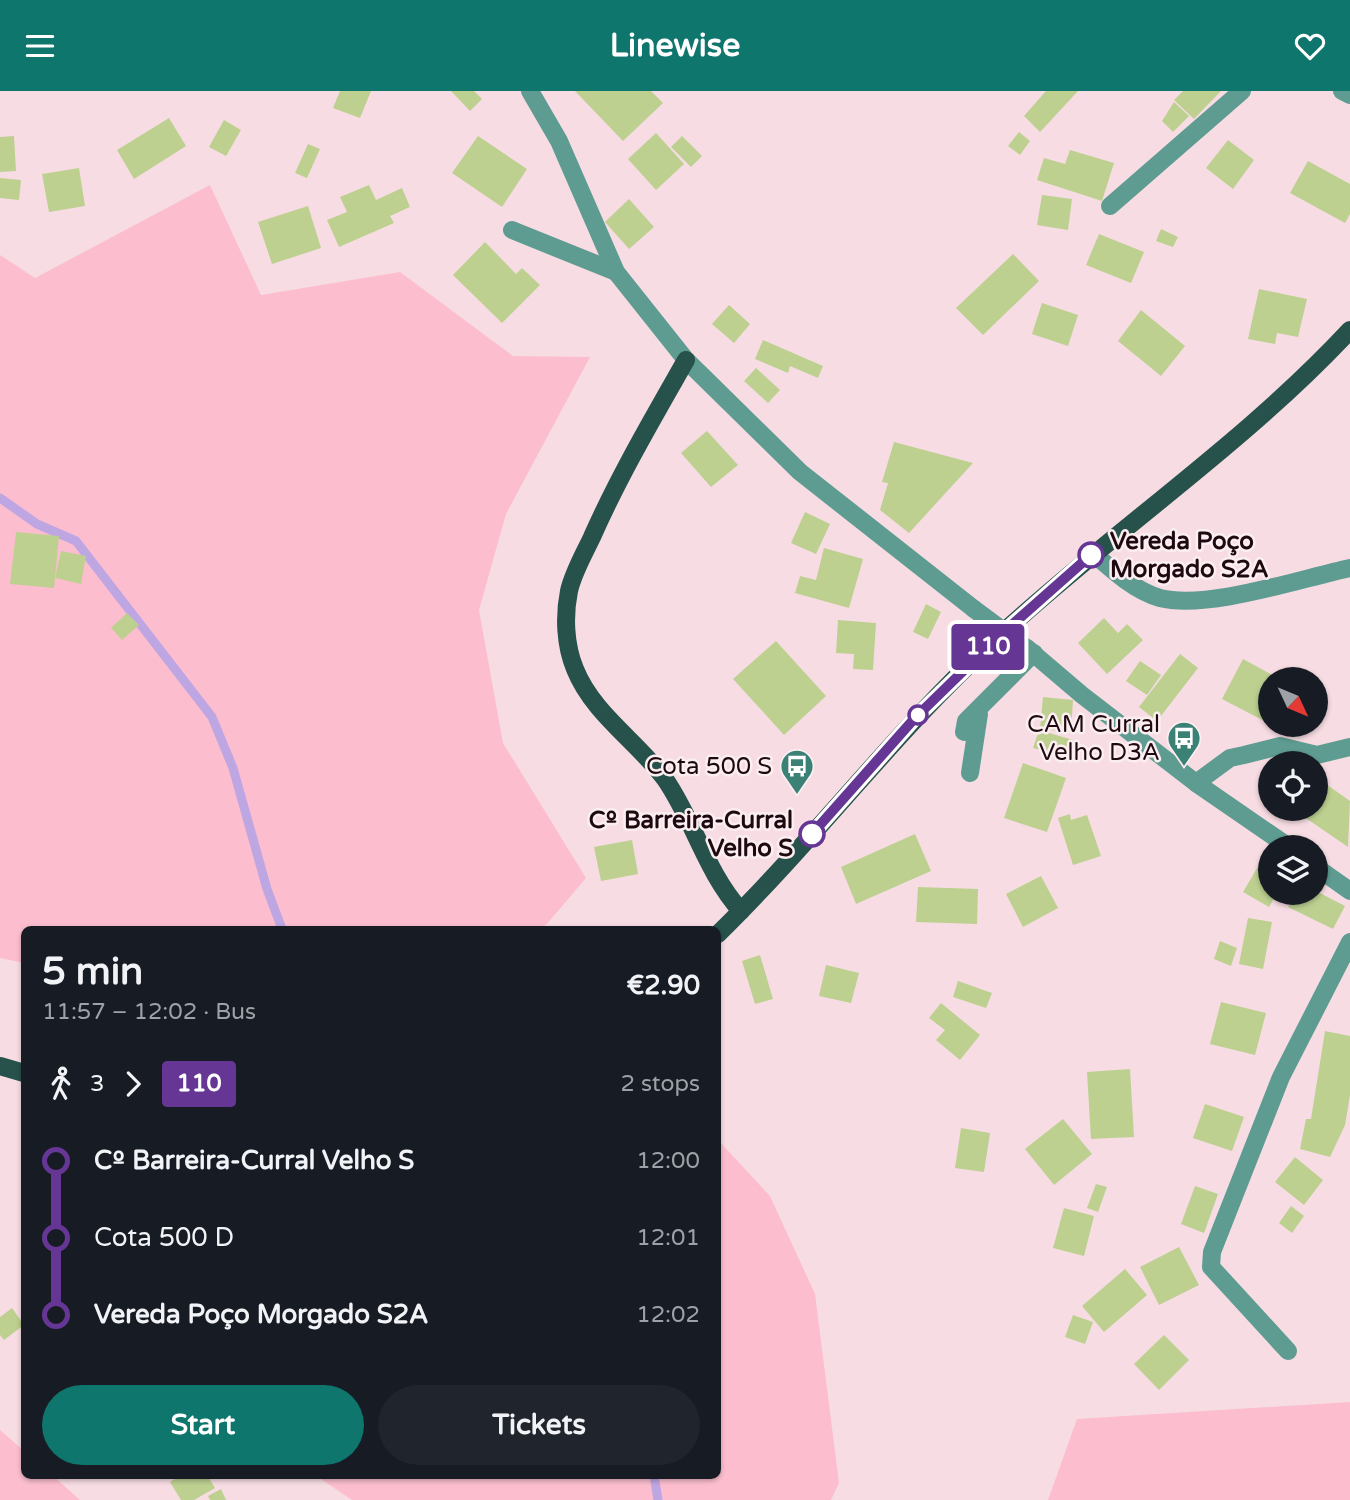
<!DOCTYPE html>
<meta charset="utf-8">
<style>
:root{--surface:#171b24;--page:#20242c;--text:#f1f3f6;--muted:#9ea1a6;--accent:#0f766e}
body{margin:0;font-family:"Varela Round",sans-serif;background:var(--page);color:var(--text);height:100vh;display:flex;flex-direction:column;font-size:26px;white-space:nowrap}
*{box-sizing:border-box;margin:0}
p{font-size:23px;color:var(--muted)}
.icon{flex:none;width:38px;height:38px;fill:none;stroke:currentColor;stroke-width:2;stroke-linecap:round;stroke-linejoin:round}
.map{position:relative;flex:1;overflow:hidden}
.sheet{position:absolute;left:21px;top:835px;width:700px;height:553px;display:flex;flex-direction:column;background:var(--surface);border-radius:10px;box-shadow:0 2px 5px #0004}
.sheet>*{flex:none}
.badge{padding:0 14px;border-radius:5px;font-size:24px;line-height:46px}
.needle{width:46px;rotate:134deg}
.tools{position:absolute;left:1258px;top:576px;display:grid;gap:14px}
.tools a{display:grid;place-items:center;width:70px;height:70px;border-radius:50%;background:var(--surface);box-shadow:0 2px 5px #0004;font-size:35px}
.map>.badge{position:absolute;translate:-50% -50%;box-shadow:0 0 0 4px #fff}
.legs{display:flex;align-items:center;gap:10px;height:77px;padding:0 21px;font-size:23px}
.legs p{margin-inline-start:auto}
.summary{display:flex;align-items:center;justify-content:space-between;height:119px;padding:0 21px}
h1{font-size:38px;font-weight:700;line-height:52px}
.primary-button{display:flex;gap:14px;margin-top:auto;padding:14px 21px}
.primary-button a{flex:1;height:80px;border-radius:42px;background:var(--accent);color:#fff;font-size:28px;font-weight:700;line-height:80px;text-align:center}
.primary-button a+a{background:var(--page);color:var(--text)}
ul{padding:0 21px;list-style:none}
li{display:flex;align-items:center;gap:24px;height:77px;font-size:26px}
li i{display:grid;place-items:center;width:10px;height:100%;margin:0 9px;background:currentColor}
li i::after{content:'';width:18px;height:18px;margin:-9px;border:5px solid;border-radius:50%;background:var(--surface)}
li p{margin-inline-start:auto}
li:first-child i{background:linear-gradient(#0000 50%,currentColor 0)}
li:last-child i{background:linear-gradient(currentColor 50%,#0000 0)}
header{display:flex;justify-content:space-between;align-items:center;height:91px;padding:0 21px;background:var(--accent);color:#fff;font-size:32px;font-weight:700}
.map>svg:first-child{display:block}
.green{fill:#fcbece}
.lines{fill:none;stroke-linecap:round;stroke-linejoin:round}
.stream{stroke:#bea6e3;stroke-width:9}
.building{fill:#bdd090}
.minor{stroke:#5e9c91;stroke-width:18}
.major{stroke:#26524b;stroke-width:18}
.minor-bridge{stroke:#5e9c91;stroke-width:18}
.line-1-casing{stroke:#fff;stroke-width:16}
.line-1{stroke:#663695;stroke-width:10}
.stop-1-dot{fill:#fff;stroke:#663695;stroke-width:3.5}
.labels{text-anchor:middle;dominant-baseline:central;stroke-width:5;stroke-linejoin:round;paint-order:stroke}
.stop-label{font-size:24px;font-weight:bold;fill:#1e0910;stroke:#fbeef1;text-anchor:start}
.poi-label{font-size:24px;fill:#1e0910;stroke:#fbeef1;text-anchor:end}
</style>
<header><svg class="icon" aria-label="menu" viewBox="0 0 24 24"><path d="M4 6h16M4 12h16M4 18h16"/></svg>Linewise<svg class="icon" aria-label="heart" viewBox="0 0 24 24"><path d="M12 20l-8-8c-3-5 5-10 8-4 3-6 11-1 8 4z"/></svg></header>
<div class="map">
<svg width="1350" height="1409" viewBox="0 0 1350 1409">
<rect width="100%" height="100%" fill="#f7dde3"/>
<g class="green">
<polygon points="210,94 261,204 400,181 513,265 590,266 506,423 479,519 503,652 586,787 546,834 534,838 24,838 24,872 0,867 0,164 35,187"/>
<polygon points="718,1049 770,1105 815,1203 839,1392 831,1409 352,1409 315,1384 718,1384"/>
<polygon points="1350,1311 1350,1409 1048,1409 1077,1328"/>
<polygon points="0,1339 24,1360 24,1384 52,1384 80,1409 0,1409"/>
</g>
<g class="lines">
<g class="stream">
<polyline points="0,407 37,433 76,450 212,626 233,677 267,798 282,838"/>
<polyline points="654,1384 658,1409"/>
</g>
</g>
<g class="building">
<polygon points="340,0 371,0 360,27 333,17"/>
<polygon points="451,0 474,0 482,8 470,20"/>
<polygon points="575,0 651,0 663,12 623,50"/>
<polygon points="1046,0 1078,0 1040,41 1024,25"/>
<polygon points="1183,0 1221,0 1194,28 1174,9"/>
<polygon points="1174,11 1189,25 1173,41 1162,30"/>
<polygon points="169,27 186,55 134,88 117,59"/>
<polygon points="224,29 241,39 226,65 209,56"/>
<polygon points="1019,41 1030,50 1020,64 1008,55"/>
<polygon points="656,42 684,73 656,99 628,68"/>
<polygon points="14,45 16,80 0,81 0,46"/>
<polygon points="478,45 527,78 502,116 452,82"/>
<polygon points="682,45 702,65 691,76 671,56"/>
<polygon points="1228,49 1254,69 1233,98 1206,77"/>
<polygon points="308,53 320,58 307,87 295,82"/>
<polygon points="1070,59 1114,72 1102,110 1037,89 1044,67 1065,73"/>
<polygon points="1308,70 1350,93 1350,123 1345,132 1290,102"/>
<polygon points="79,77 85,115 49,121 42,83"/>
<polygon points="0,87 21,89 19,109 0,107"/>
<polygon points="369,94 376,109 402,97 410,116 390,125 394,132 339,156 327,129 347,121 340,106"/>
<polygon points="1042,104 1072,108 1068,139 1037,134"/>
<polygon points="629,108 654,136 629,158 605,131"/>
<polygon points="308,115 321,157 272,173 258,131"/>
<polygon points="1161,138 1178,146 1173,156 1156,150"/>
<polygon points="1099,143 1144,161 1131,192 1086,174"/>
<polygon points="485,151 516,183 522,177 540,194 502,232 453,184"/>
<polygon points="1013,163 1039,190 983,244 956,217"/>
<polygon points="1259,198 1307,208 1298,246 1277,242 1275,253 1248,248"/>
<polygon points="1042,212 1078,224 1068,255 1032,243"/>
<polygon points="729,214 750,233 734,252 712,233"/>
<polygon points="1141,219 1185,255 1161,285 1118,250"/>
<polygon points="763,249 823,275 818,287 790,275 788,282 755,268"/>
<polygon points="756,277 780,299 768,312 744,290"/>
<polygon points="707,340 738,374 711,396 681,362"/>
<polygon points="894,351 973,372 909,442 880,419 888,392 882,391"/>
<polygon points="805,421 830,433 816,463 791,452"/>
<polygon points="16,441 59,445 54,497 10,493"/>
<polygon points="824,457 863,468 849,517 795,502 800,485 816,489"/>
<polygon points="61,460 86,465 81,493 55,487"/>
<polygon points="926,513 941,521 928,548 913,541"/>
<polygon points="127,522 139,534 122,549 111,537"/>
<polygon points="1104,527 1118,542 1127,533 1143,549 1107,583 1078,552"/>
<polygon points="838,529 876,532 873,579 853,578 854,563 836,562"/>
<polygon points="776,550 826,605 784,644 733,588"/>
<polygon points="1180,563 1198,577 1157,630 1139,616"/>
<polygon points="1243,568 1280,588 1270,588 1270,633 1222,608"/>
<polygon points="1140,570 1161,584 1147,604 1126,590"/>
<polygon points="1043,606 1073,609 1071,641 1040,638"/>
<polygon points="1039,639 1073,649 1068,667 1033,657"/>
<polygon points="1023,672 1066,687 1047,741 1004,727"/>
<polygon points="1323,691 1350,710 1348,756 1300,723 1304,718 1316,718 1316,700"/>
<polygon points="1070,723 1071,729 1087,724 1101,765 1073,774 1058,727"/>
<polygon points="915,743 931,780 856,813 841,776"/>
<polygon points="632,749 638,783 601,790 594,756"/>
<polygon points="1266,762 1270,764 1270,802 1277,802 1269,816 1243,801"/>
<polygon points="1041,785 1058,817 1023,836 1006,803"/>
<polygon points="918,796 978,798 977,833 916,831"/>
<polygon points="1295,802 1316,800 1345,815 1333,838 1288,816"/>
<polygon points="1248,827 1272,831 1263,878 1239,873"/>
<polygon points="1220,850 1237,857 1231,875 1214,868"/>
<polygon points="760,864 773,908 755,913 742,870"/>
<polygon points="826,874 859,882 851,912 819,905"/>
<polygon points="958,890 992,902 986,917 953,906"/>
<polygon points="1221,911 1266,922 1255,964 1210,953"/>
<polygon points="941,912 980,944 960,969 936,949 945,939 929,927"/>
<polygon points="1325,940 1350,945 1350,1004 1345,1034 1330,1066 1300,1058 1306,1028 1311,1028"/>
<polygon points="1130,978 1134,1046 1091,1048 1087,981"/>
<polygon points="1205,1013 1244,1026 1232,1060 1193,1047"/>
<polygon points="1063,1028 1092,1063 1054,1094 1025,1058"/>
<polygon points="961,1037 990,1042 984,1081 955,1077"/>
<polygon points="1295,1066 1323,1089 1304,1114 1275,1091"/>
<polygon points="1096,1093 1107,1096 1098,1121 1087,1117"/>
<polygon points="1195,1095 1218,1103 1204,1142 1181,1133"/>
<polygon points="1291,1115 1304,1125 1292,1142 1279,1132"/>
<polygon points="1064,1117 1094,1125 1084,1165 1053,1157"/>
<polygon points="1179,1156 1199,1194 1159,1214 1140,1176"/>
<polygon points="1125,1178 1147,1204 1104,1241 1082,1215"/>
<polygon points="12,1217 24,1234 4,1249 0,1244 0,1226"/>
<polygon points="1073,1224 1093,1231 1085,1253 1065,1246"/>
<polygon points="1164,1244 1189,1269 1159,1299 1134,1273"/>
<polygon points="181,1384 207,1384 215,1397 194,1409 181,1409 170,1391"/>
<polygon points="221,1398 226,1409 210,1409 208,1405"/>
</g>
<g class="lines">
<g class="minor">
<polyline points="530,0 559,50 616,181 686,269 800,381 974,518"/>
<polyline points="1342,0 1350,4"/>
<polyline points="1110,115 1242,0"/>
<polyline points="512,139 616,181"/>
<path d="M1093 462C1112 479 1135 500 1160 507 1208 519 1299 488 1350 477"/>
<polyline points="1028,558 1082,604 1196,692 1289,756"/>
<polyline points="964,641 966,630 1034,562"/>
<polyline points="970,682 979,623"/>
<polyline points="1196,692 1230,667 1244,664 1280,655 1317,664 1350,656"/>
<polyline points="1316,776 1350,800"/>
<polyline points="1288,1260 1211,1176 1212,1161 1281,986 1350,851"/>
</g>
<g class="major">
<path d="M686 269C653 327 619 385 592 446 584 463 573 482 569 500 564 525 565 554 575 578 593 623 637 650 665 688 694 730 706 781 741 820"/>
<path d="M718 843C815 748 897 638 998 546 1112 441 1245 352 1350 239"/>
<polyline points="0,975 24,982"/>
</g>
<polyline class="minor-bridge" points="974,518 1028,558"/>
</g>
<g class="lines">
<defs>
<polyline id="line-1" points="812,743 914,628 997,547 1091,464"/>
</defs>
<use href="#line-1" class="line-1-casing"/>
<use href="#line-1" class="line-1"/>
</g>
<defs>
<symbol id="bus-pin" viewBox="-11 -11 22 30"><path d="M0 17L-7.5 6A9.5 9.5 0 1 1 7.5 6Z" fill="#3c8176" stroke="#fbeef1"/><path d="M-5-6H5V4H4V6H2V4H-2V6H-4V4H-5ZM-3.5-4V0h7V-4ZM-3.5 1.2v1.5H-2V1.2ZM2 1.2v1.5H3.5V1.2Z" fill="#fff"/></symbol>
</defs>
<g fill-rule="evenodd">
<use href="#bus-pin" x="1165" y="628" width="38" height="52"/>
<use href="#bus-pin" x="778" y="656" width="38" height="52"/>
</g>
<g class="stop-1-dot">
<circle cx="1091" cy="464" r="12"/>
<circle cx="918" cy="624" r="9"/>
<circle cx="812" cy="743" r="12"/>
</g>
<g class="labels">
<g class="stop-label">
<text x="1110" y="450">Vereda Poço<tspan x="1110" dy="28">Morgado S2A</tspan></text>
<text x="793" y="729" text-anchor="end">Cº Barreira-Curral<tspan x="793" dy="28">Velho S</tspan></text>
</g>
<g class="poi-label">
<text x="1160" y="633">CAM Curral<tspan x="1160" dy="28">Velho D3A</tspan></text>
<text x="772" y="675">Cota 500 S</text>
</g>
</g>
</svg>
<div class="tools">
<a><svg class="needle" viewBox="-14 -14 28 28"><path d="M0-13l5 13h-10z" fill="#e53935"/><path d="M0 13l5-13h-10z" fill="#9ea1a6"/></svg></a>
<a><svg class="icon" aria-label="locate" viewBox="0 0 24 24"><circle cx="12" cy="12" r="6"/><path d="M12 2v4M12 18v4M2 12h4M18 12h4"/></svg></a>
<a><svg class="icon" aria-label="layers" viewBox="0 0 24 24"><path d="M12 4l9 5-9 5-9-5zM3 14l9 5 9-5"/></svg></a>
</div>
<b class="badge" style="left:988px;top:556px;background:#663695;color:#fff">110</b>
<section class="sheet">
<div class="summary"><div><h1>5 min</h1><p>11:57 – 12:02 · Bus</p></div><b>€2.90</b></div>
<div class="legs"><svg class="icon" aria-label="walk" viewBox="0 0 24 24"><circle cx="13" cy="4" r="2"/><path d="M13 8l-2 6 4 7M11 14l-3 7M7 12l3-4h3l4 4"/></svg>3<svg class="icon" aria-label="forward" viewBox="0 0 24 24"><path d="M9 5l7 7-7 7"/></svg><b class="badge" style="background:#663695;color:#fff">110</b><p>2 stops</p></div>
<ul>
<li><i style="color:#663695"></i><b>Cº Barreira-Curral Velho S</b><p>12:00</p></li>
<li><i style="color:#663695"></i><span>Cota 500 D</span><p>12:01</p></li>
<li><i style="color:#663695"></i><b>Vereda Poço Morgado S2A</b><p>12:02</p></li>
</ul>
<div class="primary-button"><a>Start</a><a>Tickets</a></div>
</section>
</div>
